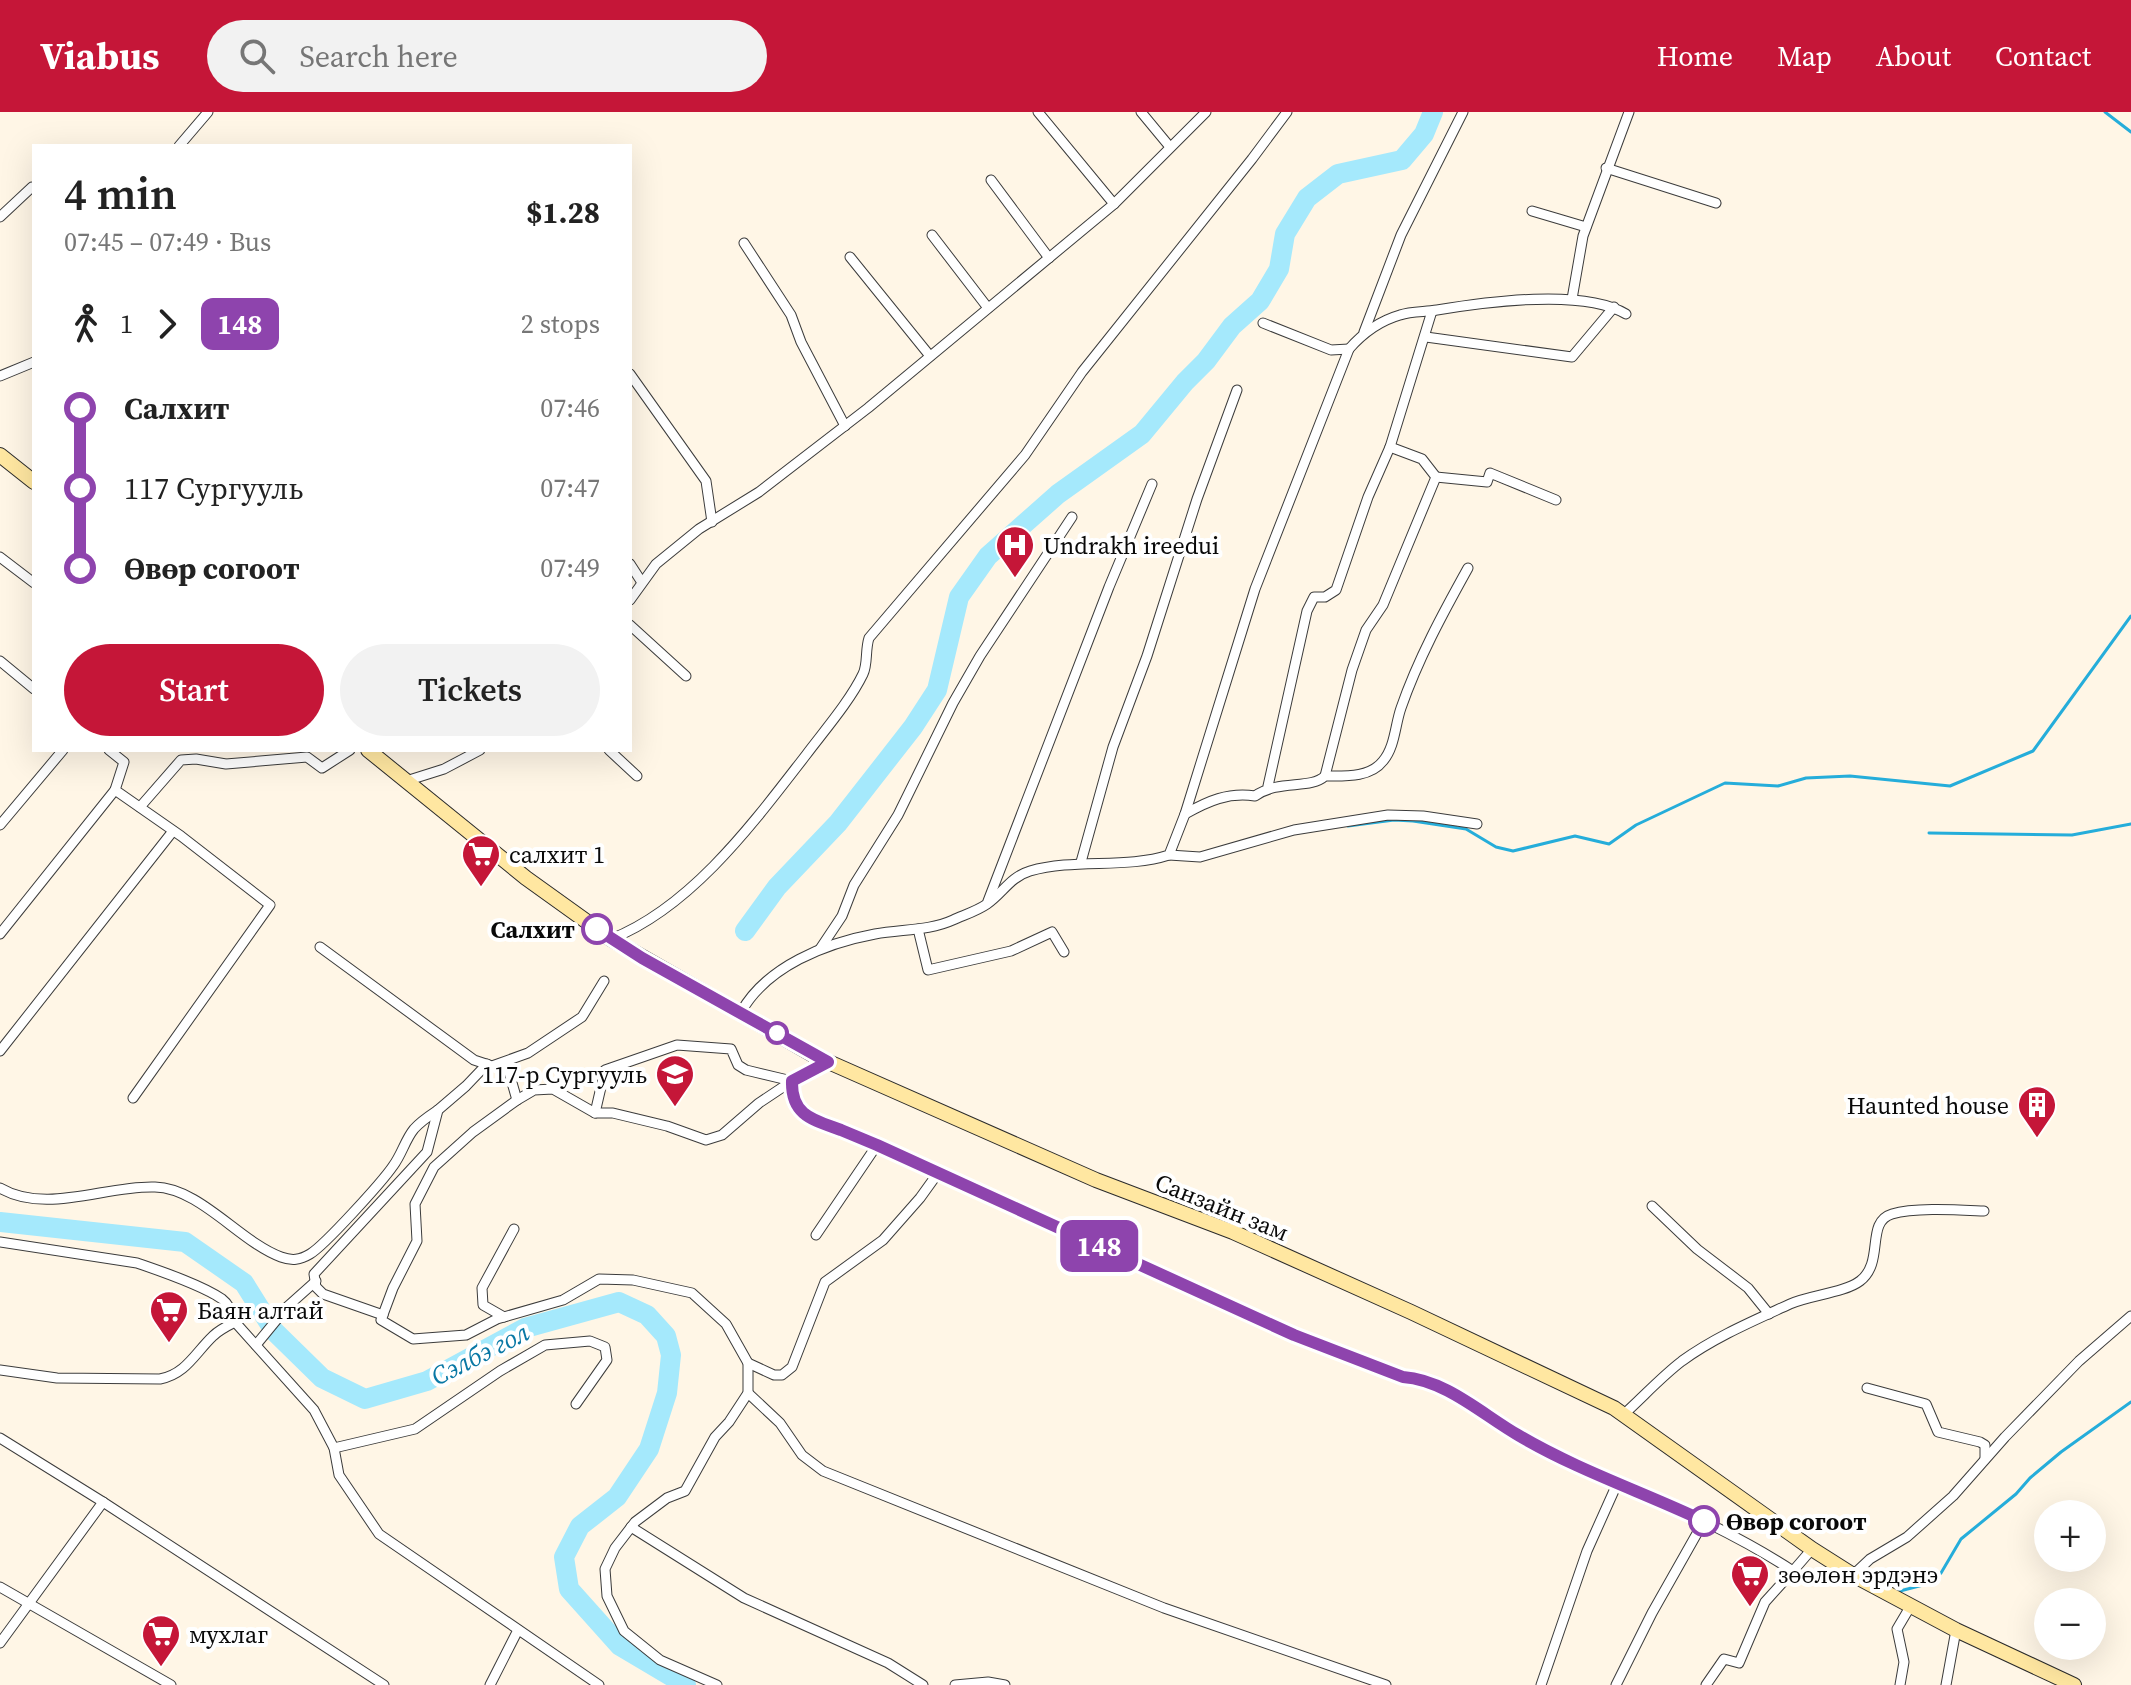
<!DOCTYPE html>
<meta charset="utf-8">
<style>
:root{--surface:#fff;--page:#f2f2f2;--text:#222;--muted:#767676;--accent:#c51638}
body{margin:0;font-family:"Source Serif 4",serif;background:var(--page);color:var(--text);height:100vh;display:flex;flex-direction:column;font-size:30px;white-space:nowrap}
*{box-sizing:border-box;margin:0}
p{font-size:26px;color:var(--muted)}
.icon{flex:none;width:44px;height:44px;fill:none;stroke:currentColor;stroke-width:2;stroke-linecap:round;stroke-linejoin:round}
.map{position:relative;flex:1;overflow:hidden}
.details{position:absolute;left:32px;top:32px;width:600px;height:608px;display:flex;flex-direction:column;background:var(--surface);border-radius:0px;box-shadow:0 8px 32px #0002}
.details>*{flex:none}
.badge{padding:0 16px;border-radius:12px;font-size:28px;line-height:52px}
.fabs{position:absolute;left:2034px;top:1388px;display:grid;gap:16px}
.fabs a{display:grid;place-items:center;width:72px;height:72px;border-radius:50%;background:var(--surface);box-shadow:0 8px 32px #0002;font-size:40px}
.map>.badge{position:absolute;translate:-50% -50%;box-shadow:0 0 0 4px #fff}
.legs{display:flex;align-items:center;gap:12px;height:88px;padding:0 32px;font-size:26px}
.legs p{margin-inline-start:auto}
.overview{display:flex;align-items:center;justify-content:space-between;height:136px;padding:0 32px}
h1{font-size:44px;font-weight:600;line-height:60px}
.button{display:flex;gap:16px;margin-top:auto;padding:16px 32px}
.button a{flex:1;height:92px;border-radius:48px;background:var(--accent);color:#fff;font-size:32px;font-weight:600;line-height:92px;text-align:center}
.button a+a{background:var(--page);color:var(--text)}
ul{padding:0 32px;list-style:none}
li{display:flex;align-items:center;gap:28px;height:80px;font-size:30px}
li i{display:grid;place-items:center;width:12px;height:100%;margin:0 10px;background:currentColor}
li i::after{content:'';width:20px;height:20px;margin:-10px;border:6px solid;border-radius:50%;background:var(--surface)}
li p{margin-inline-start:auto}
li:first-child i{background:linear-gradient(#0000 50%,currentColor 0)}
li:last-child i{background:linear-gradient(currentColor 50%,#0000 0)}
header{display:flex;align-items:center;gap:48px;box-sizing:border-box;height:112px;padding:0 40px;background:var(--accent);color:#fff}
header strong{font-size:38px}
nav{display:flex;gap:44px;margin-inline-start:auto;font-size:28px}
.search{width:560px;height:72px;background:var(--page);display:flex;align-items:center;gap:20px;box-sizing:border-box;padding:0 28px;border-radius:44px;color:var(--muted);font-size:30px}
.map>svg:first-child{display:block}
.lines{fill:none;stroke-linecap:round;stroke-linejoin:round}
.stream{stroke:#25adda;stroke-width:3}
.river{stroke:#a5e9fc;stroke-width:20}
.street-casing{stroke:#3c3c3c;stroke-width:11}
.secondary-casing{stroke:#2b2b2b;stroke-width:16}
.street{stroke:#fff;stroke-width:9}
.secondary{stroke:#ffe7a1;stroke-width:14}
.line-1-casing{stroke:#fff;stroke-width:18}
.line-1{stroke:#8e44ad;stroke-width:12}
.stop-1-dot{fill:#fff;stroke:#8e44ad;stroke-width:4}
.labels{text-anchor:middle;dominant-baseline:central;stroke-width:8;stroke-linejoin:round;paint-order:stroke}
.poi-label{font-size:24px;fill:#090909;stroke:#fff;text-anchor:start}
.stop-label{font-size:24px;font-weight:bold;fill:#090909;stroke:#fff;text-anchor:end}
.street-label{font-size:24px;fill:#090909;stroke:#fff}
.water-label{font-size:26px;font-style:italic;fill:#0978a5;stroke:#fff}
</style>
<header>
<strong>Viabus</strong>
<div class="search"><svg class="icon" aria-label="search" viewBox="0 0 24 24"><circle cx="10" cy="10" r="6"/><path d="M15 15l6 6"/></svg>Search here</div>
<nav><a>Home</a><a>Map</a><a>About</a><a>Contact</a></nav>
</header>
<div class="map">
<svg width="2131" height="1573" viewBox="0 0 2131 1573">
<rect width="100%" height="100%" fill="#fff6e6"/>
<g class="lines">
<g class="stream">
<polyline points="2105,0 2131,20"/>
<polyline points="1348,714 1394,708 1413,709 1466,717 1496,735 1513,739 1575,724 1609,732 1636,713 1725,671 1778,674 1806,666 1850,664 1950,674 2033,639 2131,504"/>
<polyline points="1929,721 2072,723 2131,712"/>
<polyline points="1896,1480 1927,1472 1941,1461 1961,1427 2016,1382 2030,1366 2061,1340 2131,1290"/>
</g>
<g class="river">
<polyline points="745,819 777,775 838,711 913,615 937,578 959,485 988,444 1058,382 1142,322 1185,270 1206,249 1232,214 1260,189 1279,157 1285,122 1307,86 1338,62 1402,48 1424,22 1433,0"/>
<polyline points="0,1110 185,1130 244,1171 274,1219 322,1266 365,1287 427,1269 525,1216 619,1190 647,1203 666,1224 671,1243 667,1281 649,1337 617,1385 580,1414 564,1445 569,1477 620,1534 686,1573"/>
</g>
<defs>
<g id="street">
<polyline points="1038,0 1114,92"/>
<polyline points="1141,0 1170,35"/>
<polyline points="179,34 208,0"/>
<polyline points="1606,56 1716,91"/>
<polyline points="991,68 1049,146"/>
<polyline points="1532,99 1586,115"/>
<polyline points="0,105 32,75"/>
<polyline points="932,123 988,196"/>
<polyline points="744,131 791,203 801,230 845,314"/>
<polyline points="850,145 930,244"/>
<polyline points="1572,187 1583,124 1629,0"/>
<polyline points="1263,211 1331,238 1349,237"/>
<polyline points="1364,220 1401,123 1463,0"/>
<polyline points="1426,225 1572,245 1614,195"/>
<polyline points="630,262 706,369 712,410"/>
<polyline points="0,264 34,250"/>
<polyline points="1436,365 1487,370 1490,361 1556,388"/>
<polyline points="0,445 34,471"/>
<polyline points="630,452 641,469"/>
<polyline points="630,488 656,452 699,417 759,380 868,296 1114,92 1206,0"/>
<polyline points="630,513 686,564"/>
<polyline points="0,549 34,577"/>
<polyline points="109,638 124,650 115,678 181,724 270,793 133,986"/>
<polyline points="609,638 637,664"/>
<polyline points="1325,664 1352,558 1366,518 1383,493 1436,365 1422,347 1390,335"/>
<polyline points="406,669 444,657 480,638"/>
<polyline points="1268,674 1307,499 1314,485 1325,485 1336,478 1368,385 1390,335 1432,199"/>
<polyline points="140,695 181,648 196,647 226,652 307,645 322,656 350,638"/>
<path d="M1185 702C1208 689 1228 680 1255 684 1279 667 1310 678 1325 664 1344 664 1370 666 1383 649 1395 635 1395 613 1401 596 1418 547 1443 501 1468 456"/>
<polyline points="0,713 63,638"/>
<polyline points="1169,743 1200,745 1294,718 1388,703 1423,704 1477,712"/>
<polyline points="1081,750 1113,635 1147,544 1197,387 1237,278"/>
<polyline points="988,789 1109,475 1152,372"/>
<polyline points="918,817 928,858 1011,839 1052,820 1064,840"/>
<polyline points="0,822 115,678"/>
<path d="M611 827C692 795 754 710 806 643 824 619 850 589 863 562 868 552 865 538 869 526L1025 343 1082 260 1252 47 1287 0"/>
<polyline points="320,835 474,948 492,954 528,941 582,905 604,869"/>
<polyline points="820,837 842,804 854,773 898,703 953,591 980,544 1072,405"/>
<path d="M741 900C767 854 826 831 875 822 901 817 929 819 953 808 964 803 977 799 987 792 1003 781 1010 765 1030 759 1075 746 1126 757 1169 743L1185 702 1255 477 1349 237C1363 221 1379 209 1400 203 1411 199 1425 200 1437 198 1486 190 1583 176 1626 202"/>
<polyline points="0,939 173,719"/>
<polyline points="506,950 517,988"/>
<path d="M595 1001 605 958 677 933 731 937 738 953 746 958 792 969C792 1004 813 1008 841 1018 853 1023 865 1028 877 1033L816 1123"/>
<path d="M877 1033 1294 1223 1403 1265C1449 1268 1484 1306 1523 1326 1613 1371 1709 1404 1793 1459L1812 1437"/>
<path d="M0 1076C46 1103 106 1073 155 1075 200 1076 240 1130 281 1145 292 1149 300 1148 310 1142 325 1133 382 1070 393 1054 402 1042 405 1028 414 1017 421 1009 429 1004 438 998"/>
<polyline points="1652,1094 1697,1137 1748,1176 1769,1202"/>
<path d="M0 1130 137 1151C160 1159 202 1173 222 1187 230 1193 232 1201 235 1210"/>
<polyline points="383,1203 323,1182 316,1175 314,1162 427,1040 438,998 466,974 487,952"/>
<polyline points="504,1205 483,1193 482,1176 514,1117"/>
<polyline points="256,1233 288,1194 316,1169"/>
<polyline points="748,1251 774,1263 782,1263 792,1255 825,1170 883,1128 920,1086 938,1061"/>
<path d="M0 1258 57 1266 160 1267C186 1262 195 1241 213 1224 219 1218 227 1214 235 1210L314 1298 334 1336 339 1363 379 1422 599 1573"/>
<polyline points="1867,1276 1926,1292 1938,1320 1980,1330 1985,1333 1985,1347"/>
<polyline points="748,1281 780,1311 802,1343 823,1359 1164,1496 1386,1573"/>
<path d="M1623 1303C1642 1286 1661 1265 1682 1249 1715 1225 1753 1209 1790 1192 1810 1183 1844 1181 1860 1169 1885 1150 1865 1110 1892 1102 1915 1095 1960 1098 1984 1099"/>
<polyline points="0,1326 103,1390 384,1573"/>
<polyline points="334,1336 415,1317 500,1259 545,1233 590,1229 605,1235 607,1248 576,1292"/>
<polyline points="631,1415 744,1486 888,1551 923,1573"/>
<polyline points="1853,1463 1870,1447 1907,1425 1953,1384 2005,1325 2079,1249 2131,1204"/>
<polyline points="0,1475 171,1573"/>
<polyline points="0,1531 103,1390"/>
<polyline points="490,1573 518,1518"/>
<polyline points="717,1573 660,1548 624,1519 607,1484 605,1457 615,1436 635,1410 667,1386 685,1379 715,1325 729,1310 748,1281 748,1251 726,1212 692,1181 633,1168 599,1167 563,1188 497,1207 466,1223 413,1227 381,1208 393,1176 417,1129 415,1092 434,1055 473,1020 517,988 534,978 553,977 595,1001 613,1001 667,1014 706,1028 722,1023 759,991 792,969 828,950"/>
<polyline points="955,1573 988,1570 1005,1573"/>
<polyline points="1541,1573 1587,1439 1617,1372"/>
<polyline points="1616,1573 1652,1501 1704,1409"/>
<polyline points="1706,1573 1724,1547 1739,1551 1765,1490 1793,1459"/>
<polyline points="1900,1573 1904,1550 1897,1517 1910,1495"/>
<polyline points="1946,1573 1956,1518"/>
</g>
<g id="secondary">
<polyline points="0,343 34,370"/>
<polyline points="368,638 526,766 611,827 815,944 1096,1068 1233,1120 1411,1200 1614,1296 1812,1437 1853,1463 1956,1518 2074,1573"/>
</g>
</defs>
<use href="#street" class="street-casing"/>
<use href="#secondary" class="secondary-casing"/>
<use href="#street" class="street"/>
<use href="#secondary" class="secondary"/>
</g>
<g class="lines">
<defs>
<path id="line-1" d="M597 817 642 846 828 950 792 969C791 1004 814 1008 841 1018 853 1023 865 1028 877 1033L1294 1223 1403 1265C1446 1268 1483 1303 1518 1323 1577 1358 1643 1380 1704 1409"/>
</defs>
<use href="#line-1" class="line-1-casing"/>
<use href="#line-1" class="line-1"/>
</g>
<defs>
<symbol id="hospital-pin" viewBox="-11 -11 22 30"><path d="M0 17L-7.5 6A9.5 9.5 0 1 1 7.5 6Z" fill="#c51638" stroke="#fff"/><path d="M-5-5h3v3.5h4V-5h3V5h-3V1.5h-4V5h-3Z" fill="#fff"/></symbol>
<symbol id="supermarket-pin" viewBox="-11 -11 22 30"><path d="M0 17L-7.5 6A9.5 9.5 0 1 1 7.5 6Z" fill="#c51638" stroke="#fff"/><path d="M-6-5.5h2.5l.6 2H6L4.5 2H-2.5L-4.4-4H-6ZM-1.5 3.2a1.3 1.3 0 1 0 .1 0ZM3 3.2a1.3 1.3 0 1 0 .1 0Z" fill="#fff"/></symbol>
<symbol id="school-pin" viewBox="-11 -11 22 30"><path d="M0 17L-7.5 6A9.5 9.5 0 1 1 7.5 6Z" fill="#c51638" stroke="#fff"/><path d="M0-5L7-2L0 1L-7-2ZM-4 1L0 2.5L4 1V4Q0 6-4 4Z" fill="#fff"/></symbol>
<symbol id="building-pin" viewBox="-11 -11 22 30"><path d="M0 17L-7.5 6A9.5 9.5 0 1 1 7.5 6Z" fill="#c51638" stroke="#fff"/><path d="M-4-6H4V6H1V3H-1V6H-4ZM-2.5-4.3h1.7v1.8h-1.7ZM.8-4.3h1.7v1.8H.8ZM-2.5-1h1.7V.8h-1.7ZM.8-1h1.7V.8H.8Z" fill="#fff"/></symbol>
</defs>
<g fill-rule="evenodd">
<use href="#hospital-pin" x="993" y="411" width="44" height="60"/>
<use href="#supermarket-pin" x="459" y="720" width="44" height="60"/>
<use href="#school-pin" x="653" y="940" width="44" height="60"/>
<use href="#building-pin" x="2015" y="971" width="44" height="60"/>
<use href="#supermarket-pin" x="147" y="1176" width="44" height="60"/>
<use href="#supermarket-pin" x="1728" y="1440" width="44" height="60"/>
<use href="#supermarket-pin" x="139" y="1500" width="44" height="60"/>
</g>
<g class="stop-1-dot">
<circle cx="597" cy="817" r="14"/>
<circle cx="777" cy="921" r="10"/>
<circle cx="1704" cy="1409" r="14"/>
</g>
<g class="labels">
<g class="poi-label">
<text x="1043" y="433">Undrakh ireedui</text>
<text x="509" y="742">салхит 1</text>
<text x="647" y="962" text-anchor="end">117-р Сургууль</text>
<text x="2009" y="993" text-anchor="end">Haunted house</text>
<text x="197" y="1198">Баян алтай</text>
<text x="1778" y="1462">зөөлөн эрдэнэ</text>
<text x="189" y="1522">мухлаг</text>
</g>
<g class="stop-label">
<text x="575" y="817">Салхит</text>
<text x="1726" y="1409" text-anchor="start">Өвөр согоот</text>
</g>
<g class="street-label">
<text transform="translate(1222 1095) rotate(22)">Санзайн зам</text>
</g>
<g class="water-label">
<text transform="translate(480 1242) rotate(-27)">Сэлбэ гол</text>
</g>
</g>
</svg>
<div class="fabs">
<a>+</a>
<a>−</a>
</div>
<b class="badge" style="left:1099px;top:1134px;background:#8e44ad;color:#fff">148</b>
<section class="details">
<div class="overview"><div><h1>4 min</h1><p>07:45 – 07:49 · Bus</p></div><b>$1.28</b></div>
<div class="legs"><svg class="icon" aria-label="walk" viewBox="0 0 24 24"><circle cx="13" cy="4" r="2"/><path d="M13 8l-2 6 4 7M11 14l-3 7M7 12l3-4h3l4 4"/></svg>1<svg class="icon" aria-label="forward" viewBox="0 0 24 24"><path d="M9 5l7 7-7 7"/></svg><b class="badge" style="background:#8e44ad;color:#fff">148</b><p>2 stops</p></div>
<ul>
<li><i style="color:#8e44ad"></i><b>Салхит</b><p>07:46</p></li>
<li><i style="color:#8e44ad"></i><span>117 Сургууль</span><p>07:47</p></li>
<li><i style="color:#8e44ad"></i><b>Өвөр согоот</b><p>07:49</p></li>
</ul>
<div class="button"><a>Start</a><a>Tickets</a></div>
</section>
</div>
